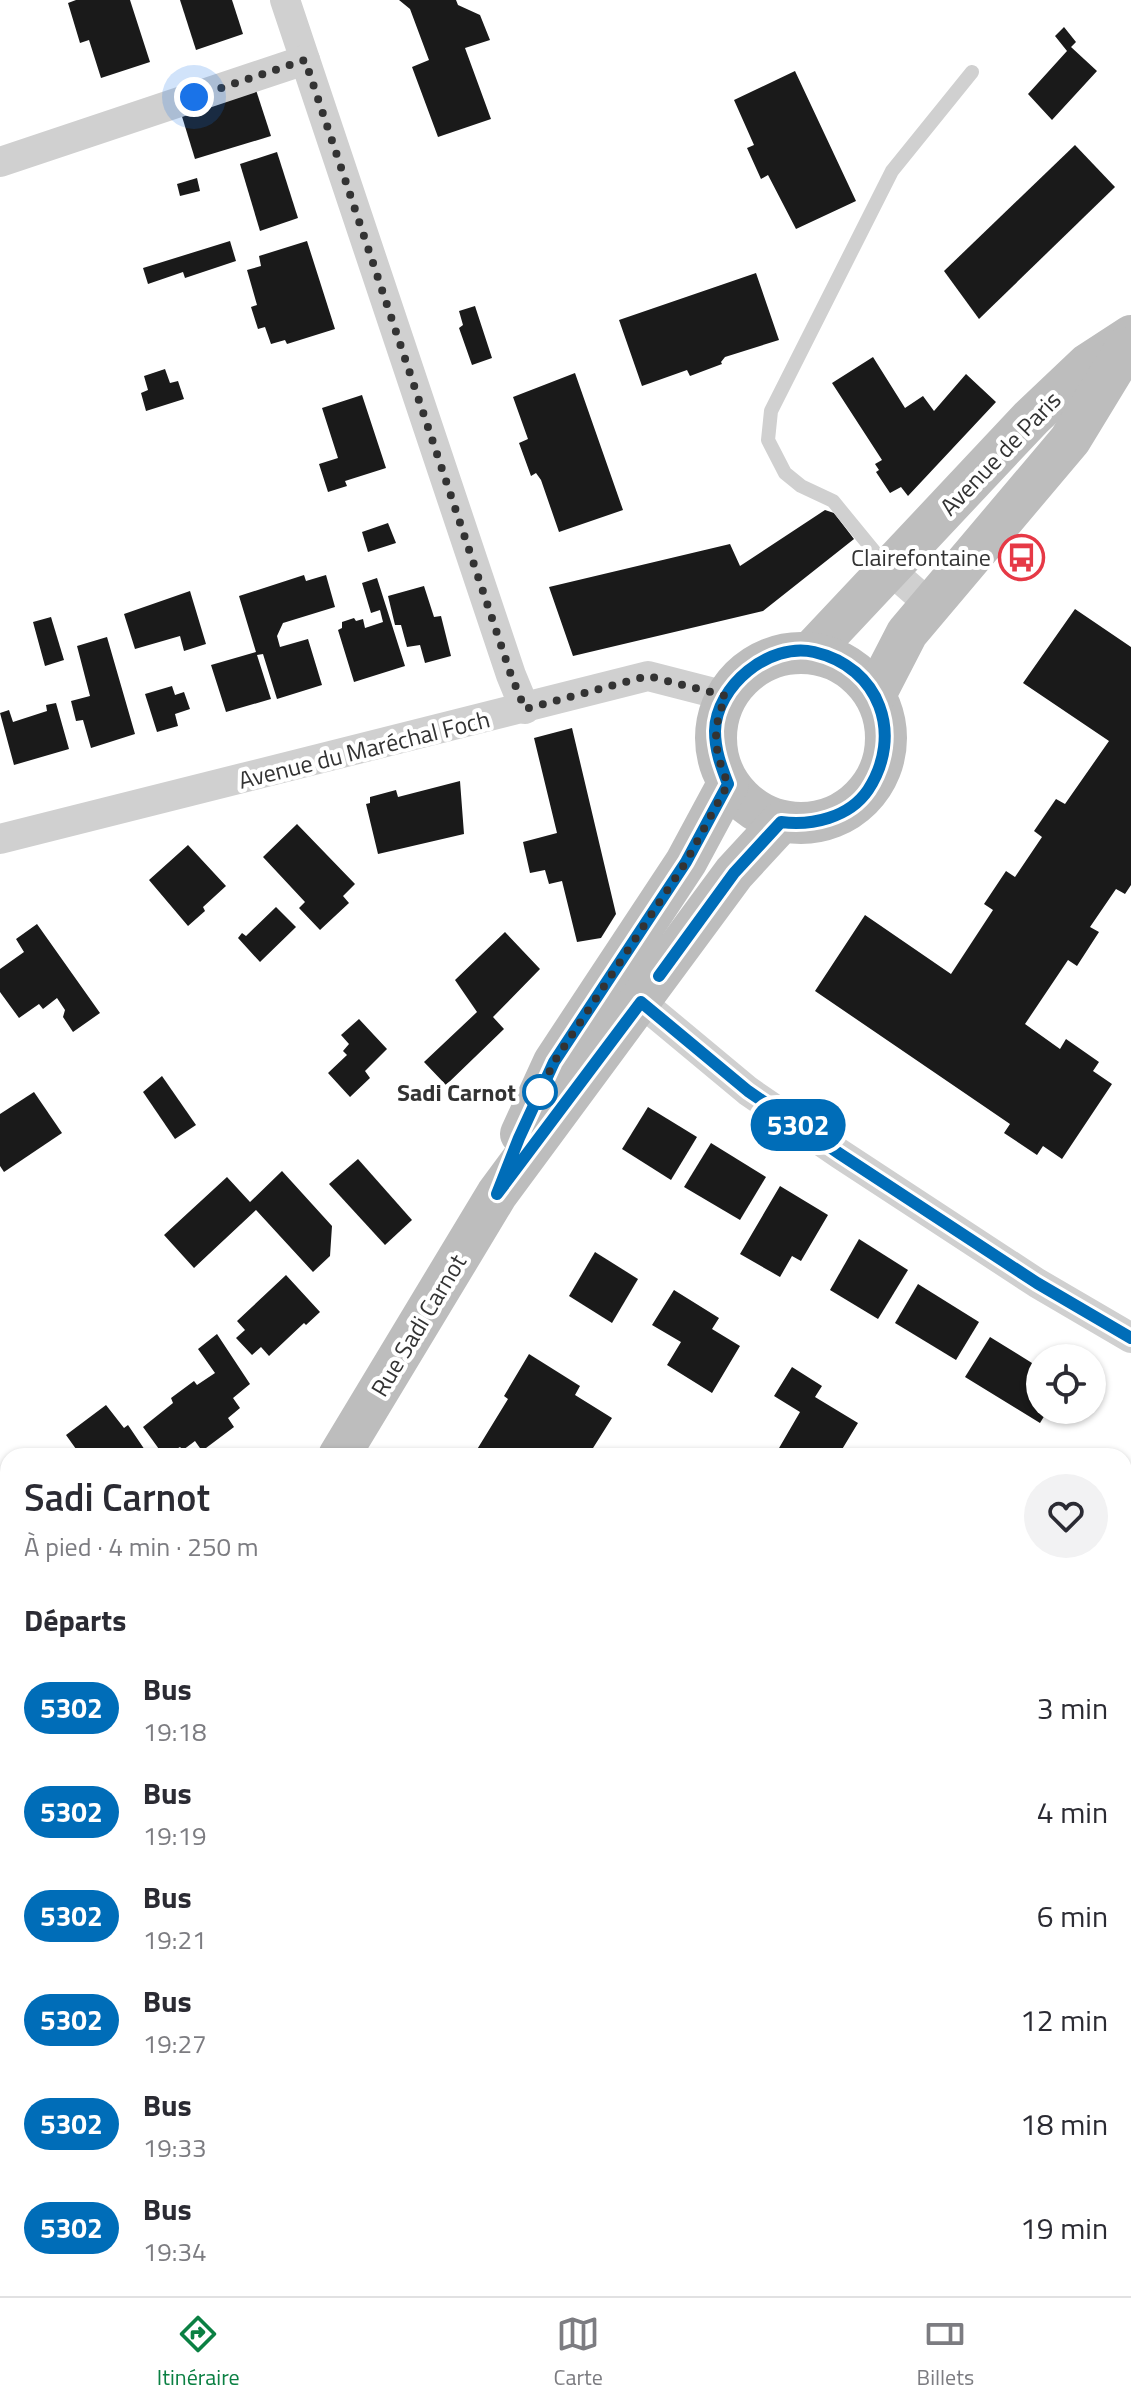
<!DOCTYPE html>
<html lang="fr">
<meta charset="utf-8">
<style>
:root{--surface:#fff;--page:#f2f2f3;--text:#2b2b33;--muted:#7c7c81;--line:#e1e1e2;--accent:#0b8043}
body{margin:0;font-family:"Titillium Web",sans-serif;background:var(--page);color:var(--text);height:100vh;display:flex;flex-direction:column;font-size:30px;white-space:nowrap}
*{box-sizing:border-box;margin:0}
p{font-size:26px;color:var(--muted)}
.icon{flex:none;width:44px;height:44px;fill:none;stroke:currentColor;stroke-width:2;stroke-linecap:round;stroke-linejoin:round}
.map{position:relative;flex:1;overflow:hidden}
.panel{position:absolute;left:0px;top:1448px;width:1132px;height:848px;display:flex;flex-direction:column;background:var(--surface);border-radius:24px 24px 0 0;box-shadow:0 2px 6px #0004}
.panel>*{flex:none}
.badge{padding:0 16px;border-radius:26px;font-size:28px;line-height:52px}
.buttons{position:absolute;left:1026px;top:1344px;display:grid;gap:16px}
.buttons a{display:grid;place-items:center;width:80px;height:80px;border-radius:50%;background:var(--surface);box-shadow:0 2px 6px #0004;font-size:40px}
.you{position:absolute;width:40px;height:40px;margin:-20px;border:6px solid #fff;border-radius:50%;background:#1a73e8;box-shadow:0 0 0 12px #1a73e833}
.map>.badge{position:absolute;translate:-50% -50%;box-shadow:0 0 0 4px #fff}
h2{padding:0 24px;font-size:30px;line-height:72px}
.round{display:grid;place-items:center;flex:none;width:84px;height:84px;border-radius:42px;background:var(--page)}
.summary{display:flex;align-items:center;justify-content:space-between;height:136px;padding:0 24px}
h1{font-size:38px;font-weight:600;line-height:60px}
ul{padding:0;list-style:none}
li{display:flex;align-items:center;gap:24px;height:104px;padding:0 24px}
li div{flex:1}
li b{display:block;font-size:30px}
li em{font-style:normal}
li .badge{min-width:88px;font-weight:700;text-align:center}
.menu{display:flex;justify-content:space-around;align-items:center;height:112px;border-top:2px solid var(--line);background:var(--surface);font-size:22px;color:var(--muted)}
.menu a{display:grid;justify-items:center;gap:4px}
.menu .current{color:var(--accent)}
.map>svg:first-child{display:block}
.building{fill:#1a1a1a}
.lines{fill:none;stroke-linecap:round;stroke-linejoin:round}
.lane{stroke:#d0d0d0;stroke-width:14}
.street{stroke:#d0d0d0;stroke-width:30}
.secondary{stroke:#bdbdbd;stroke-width:42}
.line-casing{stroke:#fff;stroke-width:18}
.line{stroke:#006db8;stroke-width:12}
.walk{stroke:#333;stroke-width:8;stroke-dasharray:0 14.4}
.stop-dot{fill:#fff;stroke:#006db8;stroke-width:4}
.labels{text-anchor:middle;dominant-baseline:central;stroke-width:8;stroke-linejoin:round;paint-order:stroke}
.street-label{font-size:24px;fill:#333;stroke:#fff}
.poi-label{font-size:24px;fill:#333;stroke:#fff;text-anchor:end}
.stop-label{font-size:24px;font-weight:bold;fill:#333;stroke:#fff;text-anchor:end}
</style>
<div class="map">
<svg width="1131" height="2296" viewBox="0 0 1131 2296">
<rect width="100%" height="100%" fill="#fff"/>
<g class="building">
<polygon points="76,0 130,0 150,62 101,78 89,40 80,43 68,3"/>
<polygon points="180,0 232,0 243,34 196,50"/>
<polygon points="399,0 456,0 458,5 480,15 490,40 465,48 491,119 438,137 412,67 429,60 410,9"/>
<polygon points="1064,27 1076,42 1071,47 1097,71 1052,120 1028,94 1067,51 1055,36"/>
<polygon points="795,71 856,201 796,229 768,175 761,179 747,148 754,145 734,100"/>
<polygon points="256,90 271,136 195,159 180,110"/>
<polygon points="1075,145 1115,187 979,319 944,271"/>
<polygon points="277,152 298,218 260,231 240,164"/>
<polygon points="197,178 200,191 180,196 177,184"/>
<polygon points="230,241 236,261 185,278 183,272 148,284 143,268"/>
<polygon points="307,241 335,329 287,344 285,340 271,344 265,327 258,329 251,307 257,305 247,270 261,266 259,256"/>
<polygon points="756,273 779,340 725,357 721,362 722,364 690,376 687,370 642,386 619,320"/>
<polygon points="475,306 492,358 472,365 459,328 463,325 459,311"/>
<polygon points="873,357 905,408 923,396 934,411 966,374 996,402 908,496 901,487 890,493 876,472 879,470 875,464 882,460 832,383"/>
<polygon points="165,369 170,383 178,381 184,399 146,411 141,393 148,390 144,376"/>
<polygon points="575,373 623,510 559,532 541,480 536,473 531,476 519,443 528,439 513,397"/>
<polygon points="362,395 386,468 345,481 347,486 328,492 319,464 338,458 322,408"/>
<polygon points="825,510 834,513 854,539 763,611 573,656 549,587 730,544 740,566"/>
<polygon points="388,523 396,543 368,552 362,532"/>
<polygon points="304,575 306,581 326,575 335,607 283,623 277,636 280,647 308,639 322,685 277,699 263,654 257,655 271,699 226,712 211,665 256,652 239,596"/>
<polygon points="377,578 405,666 354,682 338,630 342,628 342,622 354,618 356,621 363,619 365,628 383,622 380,610 371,613 362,583"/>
<polygon points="424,586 434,617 441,616 451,656 425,663 420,645 407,647 401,625 395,625 388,596"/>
<polygon points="190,591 206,644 184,651 180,636 135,649 124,614"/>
<polygon points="1075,609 1131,647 1131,885 1125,894 1116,889 1090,927 1099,932 1077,966 1068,960 1025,1024 1060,1049 1066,1039 1099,1062 1093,1071 1112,1084 1062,1159 1043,1146 1037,1155 1004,1133 1010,1124 815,991 865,915 951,974 993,910 984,904 1006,871 1015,877 1042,837 1034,831 1056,799 1065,804 1109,741 1023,683"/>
<polygon points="51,617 64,660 45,666 33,622"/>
<polygon points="107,637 135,734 91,748 83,720 76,721 71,701 90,696 77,646"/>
<polygon points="172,686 175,695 184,692 190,709 175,714 178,726 157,732 145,694"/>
<polygon points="56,703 69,749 14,765 0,713 9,710 13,722 47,711 46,705"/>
<polygon points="572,728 616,914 601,938 577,942 562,881 549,884 545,870 530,873 523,842 557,833 534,738"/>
<polygon points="460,781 464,834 378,854 366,804 370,803 370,797 396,790 398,797"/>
<polygon points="297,824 355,884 343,896 349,903 320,930 299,908 305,902 263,857"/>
<polygon points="188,845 226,886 203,907 205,911 188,926 149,880"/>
<polygon points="276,907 296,927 260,962 238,938 242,933 246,936"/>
<polygon points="37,924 100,1013 73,1032 63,1017 65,1010 57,998 43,1009 39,1004 19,1018 0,992 0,969 24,952 16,939"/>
<polygon points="505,932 540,969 493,1017 504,1029 446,1085 424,1062 477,1012 455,980"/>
<polygon points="359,1019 387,1049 365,1071 370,1078 350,1097 328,1073 347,1055 343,1051 349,1044 341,1035"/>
<polygon points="162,1076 196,1125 175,1139 143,1092"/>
<polygon points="34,1092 62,1133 4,1172 0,1166 0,1114"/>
<polygon points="648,1107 697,1137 671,1180 622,1149"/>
<polygon points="711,1143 766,1177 740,1220 684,1187"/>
<polygon points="358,1159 412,1220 385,1245 329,1184"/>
<polygon points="282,1171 332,1226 330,1256 313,1272 256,1210 194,1268 164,1235 227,1177 250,1202"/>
<polygon points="780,1186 828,1215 801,1261 792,1256 780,1277 740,1254"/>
<polygon points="859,1239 908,1270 878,1319 830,1290"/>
<polygon points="595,1252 638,1279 612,1323 569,1296"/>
<polygon points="286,1275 320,1312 306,1325 304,1323 269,1356 261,1347 252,1355 236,1338 245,1330 237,1321"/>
<polygon points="918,1284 979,1322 956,1360 895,1323"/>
<polygon points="674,1290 719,1318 712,1329 740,1346 712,1393 667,1365 681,1342 652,1325"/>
<polygon points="217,1334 250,1384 233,1398 240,1408 228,1418 234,1427 202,1451 195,1441 183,1450 180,1447 164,1456 143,1427 173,1403 171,1398 194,1381 197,1385 215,1373 198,1349"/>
<polygon points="990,1337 1040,1368 1040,1410 1048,1410 1040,1423 965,1377"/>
<polygon points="529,1354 580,1386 575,1395 612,1418 588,1456 473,1456 508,1399 504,1396"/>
<polygon points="792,1367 822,1386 815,1397 858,1423 838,1456 775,1455 800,1412 774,1396"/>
<polygon points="106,1405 124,1428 128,1425 149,1456 81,1456 66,1435"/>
<polygon points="8,1509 8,1545 0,1533 0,1514"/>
<polygon points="1124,1757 1131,1758 1131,1822 1124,1822"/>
<polygon points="8,1765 8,1832 0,1821 0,1770"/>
<polygon points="0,2239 8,2246 8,2288 192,2288 200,2296 5,2296 0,2292"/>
<polygon points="346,2288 362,2288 372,2296 340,2296"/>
<polygon points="520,2288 552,2288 545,2296 529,2296"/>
<polygon points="558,2288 581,2288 575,2296 568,2296"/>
</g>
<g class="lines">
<polyline class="lane" points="887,567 833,501 801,486 785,473 768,440 771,411 892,171 972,72"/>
<g class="street">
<polyline points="285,0 511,675 525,709"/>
<polyline points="0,162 305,60"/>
<polyline points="889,569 929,604"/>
<polyline points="0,839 648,676 726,696"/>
<polyline points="632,982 632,986 641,1002 748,1091 840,1154 1037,1283 1131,1338"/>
<polyline points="1124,1498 1131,1496"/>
<polyline points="1124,1549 1131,1549"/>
<polyline points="0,1968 8,1969"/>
</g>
<g class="secondary">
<polyline points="812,651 1031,418 1088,364 1131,336"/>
<circle cx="801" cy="738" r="85"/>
<polyline points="875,695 907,633 1070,440 1126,348"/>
<polyline points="521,1134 554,1062 686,862 728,784"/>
<polyline points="339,1456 497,1194 734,873 781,822"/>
<polyline points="0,2019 8,2007"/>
</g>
</g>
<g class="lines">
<defs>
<path id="line" d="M659 976 734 873 781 822C811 826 849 818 868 790 904 735 880 667 814 652 769 642 716 686 715 731 715 750 721 766 728 784L686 862 554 1062 519 1138 497 1194 641 1002 748 1091 840 1154 1037 1283 1131 1338"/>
</defs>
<use href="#line" class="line-casing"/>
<use href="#line" class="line"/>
<path class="walk" d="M194 97 305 60 511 675 525 709 648 676 726 696C711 731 714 750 728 784L686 862 554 1062 540 1092"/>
</g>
<defs>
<symbol id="bus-ring" viewBox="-11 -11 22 22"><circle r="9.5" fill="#fff" stroke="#e63946" stroke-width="1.5"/><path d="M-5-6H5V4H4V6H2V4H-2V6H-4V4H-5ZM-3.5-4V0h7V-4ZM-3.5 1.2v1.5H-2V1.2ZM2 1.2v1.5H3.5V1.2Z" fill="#e63946"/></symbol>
</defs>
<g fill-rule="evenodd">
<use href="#bus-ring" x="996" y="532" width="51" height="51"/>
</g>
<circle class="stop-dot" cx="540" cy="1092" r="16"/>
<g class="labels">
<g class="street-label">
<text transform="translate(1000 453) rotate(-46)">Avenue de Paris</text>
<text transform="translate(364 749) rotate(-14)">Avenue du Maréchal Foch</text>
<text transform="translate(418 1325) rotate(-59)">Rue Sadi Carnot</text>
</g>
<g class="poi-label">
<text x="991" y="557">Clairefontaine</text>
</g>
<g class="stop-label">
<text x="516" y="1092">Sadi Carnot</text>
</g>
</g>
</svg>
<div class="buttons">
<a><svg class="icon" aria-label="locate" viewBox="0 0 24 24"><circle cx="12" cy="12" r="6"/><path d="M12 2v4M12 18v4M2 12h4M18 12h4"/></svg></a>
</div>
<div class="you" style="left:194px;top:97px"></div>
<b class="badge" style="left:798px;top:1125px;background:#006db8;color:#fff">5302</b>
<section class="panel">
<div class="summary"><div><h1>Sadi Carnot</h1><p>À pied · 4 min · 250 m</p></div><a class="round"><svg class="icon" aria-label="heart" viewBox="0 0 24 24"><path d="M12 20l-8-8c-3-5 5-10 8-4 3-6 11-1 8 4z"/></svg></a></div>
<h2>Départs</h2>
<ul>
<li><span class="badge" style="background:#006db8;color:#fff">5302</span><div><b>Bus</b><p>19:18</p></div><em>3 min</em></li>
<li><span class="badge" style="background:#006db8;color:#fff">5302</span><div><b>Bus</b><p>19:19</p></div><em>4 min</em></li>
<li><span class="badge" style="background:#006db8;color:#fff">5302</span><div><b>Bus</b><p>19:21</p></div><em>6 min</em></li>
<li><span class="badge" style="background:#006db8;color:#fff">5302</span><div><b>Bus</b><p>19:27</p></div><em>12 min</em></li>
<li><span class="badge" style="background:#006db8;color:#fff">5302</span><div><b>Bus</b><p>19:33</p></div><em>18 min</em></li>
<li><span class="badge" style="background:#006db8;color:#fff">5302</span><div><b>Bus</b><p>19:34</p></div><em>19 min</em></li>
</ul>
</section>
</div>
<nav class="menu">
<a class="current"><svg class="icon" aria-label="directions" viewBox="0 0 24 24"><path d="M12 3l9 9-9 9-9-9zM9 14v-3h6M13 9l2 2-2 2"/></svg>Itinéraire</a>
<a><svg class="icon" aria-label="map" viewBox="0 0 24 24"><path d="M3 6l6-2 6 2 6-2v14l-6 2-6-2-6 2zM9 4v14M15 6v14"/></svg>Carte</a>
<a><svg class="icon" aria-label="tickets" viewBox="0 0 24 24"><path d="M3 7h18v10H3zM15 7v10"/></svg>Billets</a>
</nav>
